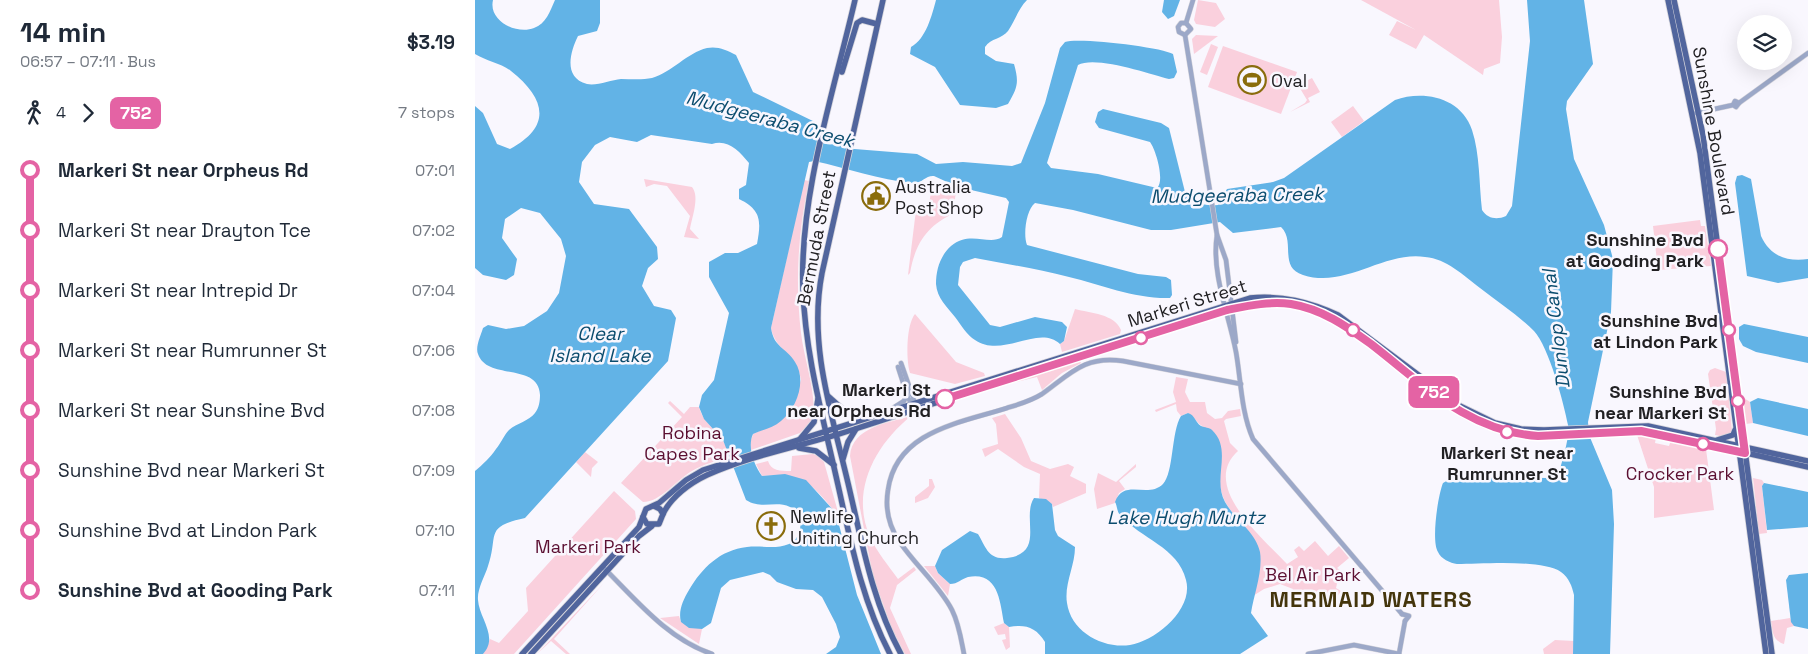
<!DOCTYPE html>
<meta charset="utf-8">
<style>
:root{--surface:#fff;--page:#f6f6f7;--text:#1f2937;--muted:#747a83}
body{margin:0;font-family:"Space Grotesk",sans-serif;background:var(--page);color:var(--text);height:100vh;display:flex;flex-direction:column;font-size:19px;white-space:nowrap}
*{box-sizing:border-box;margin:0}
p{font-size:16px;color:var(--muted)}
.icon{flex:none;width:28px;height:28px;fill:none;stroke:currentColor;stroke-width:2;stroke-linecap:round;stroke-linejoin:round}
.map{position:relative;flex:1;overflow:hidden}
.side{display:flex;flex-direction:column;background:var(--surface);width:475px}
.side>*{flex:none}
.badge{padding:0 10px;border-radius:8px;font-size:18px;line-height:32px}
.fabs{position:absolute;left:1262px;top:15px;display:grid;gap:10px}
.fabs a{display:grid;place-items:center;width:55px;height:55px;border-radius:50%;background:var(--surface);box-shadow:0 5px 20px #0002;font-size:25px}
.map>.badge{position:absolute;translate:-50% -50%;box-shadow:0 0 0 2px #fff}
.legs{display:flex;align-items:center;gap:8px;height:55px;padding:0 20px;font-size:16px}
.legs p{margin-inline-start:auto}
.head{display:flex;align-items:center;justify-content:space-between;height:85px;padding:0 20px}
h1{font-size:28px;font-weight:600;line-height:38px}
ul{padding:0 20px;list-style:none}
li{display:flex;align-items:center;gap:18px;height:60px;font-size:19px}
li i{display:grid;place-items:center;width:8px;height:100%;margin:0 6px;background:currentColor}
li i::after{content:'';width:12px;height:12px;margin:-6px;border:4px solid;border-radius:50%;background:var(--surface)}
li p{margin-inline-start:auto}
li:first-child i{background:linear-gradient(#0000 50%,currentColor 0)}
li:last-child i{background:linear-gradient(currentColor 50%,#0000 0)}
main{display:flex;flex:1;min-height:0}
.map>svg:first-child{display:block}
.green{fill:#fad0dd}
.water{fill:#62b3e6}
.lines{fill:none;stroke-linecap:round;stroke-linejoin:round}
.minor-casing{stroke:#d6d5db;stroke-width:5.5}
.major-casing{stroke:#d6d5db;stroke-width:7}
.minor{stroke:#9ca8c8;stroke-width:4.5}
.major{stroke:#51659d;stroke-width:5.5}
.line-1-casing{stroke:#fff;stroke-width:11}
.line-1{stroke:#e463a4;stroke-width:8}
.stop-1-dot{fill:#fff;stroke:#e463a4;stroke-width:2.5}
.labels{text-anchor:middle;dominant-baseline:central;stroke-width:5;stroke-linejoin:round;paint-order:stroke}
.poi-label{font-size:18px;fill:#212023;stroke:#f9f7fe;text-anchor:start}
.street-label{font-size:18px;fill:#212023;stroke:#f9f7fe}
.stop-label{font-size:18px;font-weight:bold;fill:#212023;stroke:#f9f7fe;text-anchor:end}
.park-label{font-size:18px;fill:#5b0f31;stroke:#f9f7fe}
.water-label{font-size:19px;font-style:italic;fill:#0b4c6e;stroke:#f9f7fe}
.district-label{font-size:22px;font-weight:bold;letter-spacing:1px;fill:#44350c;stroke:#f9f7fe}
</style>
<main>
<section class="side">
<div class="head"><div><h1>14 min</h1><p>06:57 – 07:11 · Bus</p></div><b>$3.19</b></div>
<div class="legs"><svg class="icon" aria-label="walk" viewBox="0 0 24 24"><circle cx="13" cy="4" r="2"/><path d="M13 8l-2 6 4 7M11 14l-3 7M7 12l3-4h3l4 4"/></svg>4<svg class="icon" aria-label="forward" viewBox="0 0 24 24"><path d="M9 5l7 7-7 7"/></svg><b class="badge" style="background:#e463a4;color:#fff">752</b><p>7 stops</p></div>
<ul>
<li><i style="color:#e463a4"></i><b>Markeri St near Orpheus Rd</b><p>07:01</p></li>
<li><i style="color:#e463a4"></i><span>Markeri St near Drayton Tce</span><p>07:02</p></li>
<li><i style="color:#e463a4"></i><span>Markeri St near Intrepid Dr</span><p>07:04</p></li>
<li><i style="color:#e463a4"></i><span>Markeri St near Rumrunner St</span><p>07:06</p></li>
<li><i style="color:#e463a4"></i><span>Markeri St near Sunshine Bvd</span><p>07:08</p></li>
<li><i style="color:#e463a4"></i><span>Sunshine Bvd near Markeri St</span><p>07:09</p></li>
<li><i style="color:#e463a4"></i><span>Sunshine Bvd at Lindon Park</span><p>07:10</p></li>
<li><i style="color:#e463a4"></i><b>Sunshine Bvd at Gooding Park</b><p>07:11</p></li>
</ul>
</section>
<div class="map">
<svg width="1333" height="654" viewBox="0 0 1333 654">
<rect width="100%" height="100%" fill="#f9f7fe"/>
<g class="green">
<polygon points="723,0 741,3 750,19 740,27 721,24 719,20"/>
<polygon points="886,0 1024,0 1027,37 1025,63 1009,69 1008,75 949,35 941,49 914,35 922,21 941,30"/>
<polygon points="721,35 743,36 719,54 717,39"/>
<polygon points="736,44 743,47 732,75 725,72"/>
<polygon points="748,46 822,72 806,114 733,87"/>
<polygon points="837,78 845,92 833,98 835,102 815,112 830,103 832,100 823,85"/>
<polygon points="878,106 889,121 867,137 856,122"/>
<path d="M169 179 217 187C225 197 217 217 215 229L224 239 209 237 215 216 192 186 179 184 171 187Z"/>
<path d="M329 180 334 181C323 231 320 282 326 333 329 359 342 394 338 419L325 433 276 450 275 443 278 434C316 416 311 419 326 380 323 357 300 350 296 328Z"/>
<path d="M455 182 465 185 467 182 482 188 478 208 480 213C452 225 440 244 435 273L433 275 441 210 453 211 456 192 449 189V186Z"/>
<polygon points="1225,220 1226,226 1230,226 1236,266 1183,270 1178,226"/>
<path d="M600 309C615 313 640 314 646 330L645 334 587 352 585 344 589 341Z"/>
<path d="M440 314 481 362 509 373 510 376 480 384 435 373C431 360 431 325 440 314Z"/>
<polygon points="605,361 606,363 587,373 567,390 562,377 532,384"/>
<polygon points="1240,368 1251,372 1257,430 1256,433 1245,436 1240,435 1241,429 1233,374 1235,370"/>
<path d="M701 377 713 379 710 392 715 402H730L732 413 740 419 747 418 753 411 765 409 766 416 751 419 749 421 755 443 763 451C724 486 789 539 812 564L823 557 819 550 824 546 829 551 840 541 853 556 864 546 874 558 862 568 865 570 861 588 866 591 862 597 856 592 845 601 822 591 815 605 811 604 818 589 805 584 789 589 778 596C780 585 785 574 785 562 786 532 755 520 747 494 736 464 761 448 727 426 721 422 719 416 713 413L706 416 702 411 701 404 681 412 680 410 701 402 698 392Z"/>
<polygon points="1266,396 1275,402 1278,423 1271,424"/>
<path d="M195 401 209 414 215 407H224C229 427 252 435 254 457 241 461 229 464 217 471 201 480 186 502 168 502L146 483 207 417 193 403Z"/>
<polygon points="530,414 546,438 556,461 575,469 593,464 599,467 595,476 611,484 611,493 578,507 577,504 564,498 565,474 549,467 523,449 510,457 507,449 523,444 521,424 517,418"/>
<path d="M436 416C400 445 375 491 395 537 402 552 413 565 423 579L439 567 441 570 422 585 415 608 436 654H430L417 629 398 576 375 456C377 427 413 423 436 416Z"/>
<polygon points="1162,435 1181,437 1180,443 1194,446 1196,440 1231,449 1239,510 1179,518 1179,487"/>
<polygon points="110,452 123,462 117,468 116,477 101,462"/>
<path d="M338 454 343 456 349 462 363 512 361 513C335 482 329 473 287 476L281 464 293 461C296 471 305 471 316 471L317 456Z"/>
<polygon points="661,464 661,467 644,481 650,489 644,493 640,503 622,509 619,489 623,473 641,482"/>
<polygon points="1278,478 1287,480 1289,483 1287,486 1292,533 1284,534"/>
<polygon points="454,479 457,479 460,487 453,498 440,503 440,497 454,486"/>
<polygon points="139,491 160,511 161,519 39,654 8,654 15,639 24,643 53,611 51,588"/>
<polygon points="449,566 460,566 463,573 475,584 473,596"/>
<polygon points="129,583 79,639 95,654 91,654 76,641 62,654"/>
<polygon points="204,616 206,622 227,629 224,644 185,618"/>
<path d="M1315 618 1319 626 1312 628 1309 644C1297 640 1298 632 1296 621Z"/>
<polygon points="529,623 534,627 535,647 531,650 527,640 531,639 530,634 523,635 519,627"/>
<polygon points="1080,640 1099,641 1098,654 1069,654 1068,649"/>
</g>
<g class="water">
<path d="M0 0H18C13 21 42 35 59 28 71 24 75 11 80 0H125V23L122 31 103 36C95 52 88 78 112 84 122 86 136 80 146 79 156 79 168 80 177 78 197 72 212 53 232 48 243 46 251 50 261 55L278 92 342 123 338 134C343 144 355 147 365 142L367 148 442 154 461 164 488 162 537 166 546 163 570 103 585 48 590 42C602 37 687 47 698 54L702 72 699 78 694 79C675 74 620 55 603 65L572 163 576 168 623 174 682 188C690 181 681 150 675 142L624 128 620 122 623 112 628 109 686 123 694 128 710 192C717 204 730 206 743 205L752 189 798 182 809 178 920 100C948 90 986 97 997 130 1005 154 1004 184 1007 210 1013 219 1022 220 1031 216L1037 206 1055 41 1052 0H1109L1118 64 1092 101 1091 109 1099 159 1129 225 1138 259 1136 312 1113 422 1114 435 1137 490 1139 524 1135 654H1098L1099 595C1097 586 1094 578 1086 572 1067 559 1007 564 982 564 975 563 966 559 963 552 956 541 963 495 968 483L977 478 983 477 1074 478 1085 469C1088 458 1095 436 1093 425 1089 404 1074 347 1059 331 1043 315 1023 302 1005 288 988 275 972 259 950 257 908 251 871 289 828 275 803 267 821 241 806 227L758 233 745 222 696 230H676L598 210 560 203C551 210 548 235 552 245L663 274 691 277 696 280 697 295 695 298C660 299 627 285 594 277 563 269 531 264 500 258L488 262 485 267 483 285 515 325 525 327 560 317 587 322 592 327 589 341 585 344C563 324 528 359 500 340 492 335 486 325 480 317 472 307 462 298 461 284 461 270 465 256 476 246 495 230 514 246 527 237L534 202 531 198 483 187 459 176C451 175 446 184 438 183 404 180 372 168 339 161L334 162 296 328C299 348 311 347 320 362 332 380 322 408 306 421 298 428 287 430 278 434 272 447 279 465 287 476L310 474 331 480 361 513 382 595 406 654H351L361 647 365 637 361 624 347 597 338 590 321 589 302 582 295 575 288 572 255 580 246 588 236 623 227 629 214 628 206 622C203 611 208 600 214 590 227 568 245 550 272 547 287 545 299 550 314 544 328 538 330 514 315 507 300 500 287 510 271 500L248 440 229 419 224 407 227 395 239 380 254 313 234 277V262L250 253H263L282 244C286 222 287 210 264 199V189L271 185 274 163C264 151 253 139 237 144L176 135 162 142 135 137 120 145 107 162 104 182 119 204 154 209 182 247 183 259 173 268 167 286 179 306 196 310 201 318 193 361 50 518C8 527 24 535 13 566 10 576 2 589 3 600 4 618 24 637 8 654H0V471C8 464 15 458 21 449 26 443 29 435 34 430 42 423 54 421 60 413 64 408 65 401 65 395 64 362 12 381 3 354 0 347 6 335 8 328L13 325 31 329 49 326 72 311 84 293 91 256 86 239 65 213 46 208 30 219 27 238 42 259 39 275 31 280 8 275 0 268V106L8 113 22 144 35 149C78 126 70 98 36 71 26 63 11 61 0 54Z"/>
<path d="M461 0H552C543 9 540 21 533 31 527 39 516 38 510 47V54L521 61 539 64C544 82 543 87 533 104L521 108 485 105 460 67 435 54 436 47C451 39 457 15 461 0Z"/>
<polygon points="689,0 705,0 699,16 693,19 687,12"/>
<path d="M1267 175 1276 179 1286 236C1295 256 1312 262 1333 259V278L1303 283 1272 276 1260 183 1262 176Z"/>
<polygon points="1269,324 1333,337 1333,363 1281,352 1268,346 1264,339 1264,327"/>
<polygon points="1283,398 1333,409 1333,436 1278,423 1275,402"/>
<path d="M713 413C720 415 720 422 726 426 730 428 734 427 737 430 758 450 737 479 750 502 760 520 781 532 785 552 788 571 779 594 776 613L793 636 765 654H570V642C561 627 550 624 534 627L529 623C525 603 524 571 493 577 486 579 483 584 475 584L463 573 460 566 467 550 495 531 503 534C511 547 513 560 532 558 571 553 546 518 559 498L571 499 577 504 580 530 583 536 600 547C600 566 589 584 592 603 596 632 628 649 655 645 681 641 719 609 711 580 703 547 666 539 645 515 642 512 642 505 640 502 649 478 673 499 688 484 699 472 696 432 706 416Z"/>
<polygon points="1289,483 1333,492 1333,527 1292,530 1287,486"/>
<polygon points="1333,573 1333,629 1319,626 1316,622 1311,580 1314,575"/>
</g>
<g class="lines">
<defs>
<g id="minor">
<polyline points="711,23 718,0"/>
<polyline points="710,35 742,235 751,260 761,342"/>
<polyline points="710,35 704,32 703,27 706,23 711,23"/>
<polyline points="710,35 716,29 711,23"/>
<polyline points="1264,103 1333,53"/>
<polyline points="1221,113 1258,105 1261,107 1264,103 1260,101 1258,105"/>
<path d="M742 235C736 273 754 315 761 352 766 380 766 412 778 439L927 614"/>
<polyline points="426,363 440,403"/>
<polyline points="423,367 433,398 437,404"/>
<polyline points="418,408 429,401 432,395"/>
<path d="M130 569C162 601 193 639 237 654"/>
<polyline points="927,614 934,616 930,621"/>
<path d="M489 654C486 639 484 624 477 610 464 585 440 565 424 541 414 526 410 508 413 490 421 431 485 423 532 408 545 404 556 401 567 394 595 374 610 355 648 361L766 384"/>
<polyline points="833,654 879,645 924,654"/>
<polyline points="924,654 930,621"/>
</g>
<g id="major">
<path d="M380 0C359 91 324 196 328 289 330 355 349 421 363 485 376 543 387 601 415 654"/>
<path d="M408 0 347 273C333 345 357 414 373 483 387 542 397 601 426 654"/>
<polyline points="1193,0 1225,153 1291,654"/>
<polyline points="1199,0 1228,135 1297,654"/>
<polyline points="367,72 382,23 387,20 402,24"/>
<polyline points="353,396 372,413 391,415"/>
<polyline points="325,439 339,422 343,399"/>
<polyline points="1242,440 1258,435 1260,430"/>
<polyline points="324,448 341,451 359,465"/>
<polyline points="368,459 373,442 381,429"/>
<path d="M188 514C196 497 215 483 232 475 279 454 332 445 380 429 504 389 627 348 751 310L793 303 811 304 845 312 875 329 987 414 1010 425 1046 435 1174 431 1333 467"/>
<polyline points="168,517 172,524 184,524 188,514 185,509 179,506"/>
<path d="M47 654 164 527 171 509 184 503 211 480 228 470 775 298C807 295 834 302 863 315L985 406 1020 423 1046 429 1069 430 1173 426 1333 461"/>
<polyline points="56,654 164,536 177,526"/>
</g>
</defs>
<use href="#minor" class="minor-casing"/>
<use href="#major" class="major-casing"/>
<use href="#minor" class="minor"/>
<use href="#major" class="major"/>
</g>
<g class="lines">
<defs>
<path id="line-1" d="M470 399 752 310C772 306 794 301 816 304 847 309 871 326 896 344 949 385 993 431 1063 436L1166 431 1270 453 1243 249"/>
</defs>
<use href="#line-1" class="line-1-casing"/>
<use href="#line-1" class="line-1"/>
</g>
<defs>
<symbol id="stadium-ring" viewBox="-11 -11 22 22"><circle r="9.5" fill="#f9f7fe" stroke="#8a6c0c" stroke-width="1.5"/><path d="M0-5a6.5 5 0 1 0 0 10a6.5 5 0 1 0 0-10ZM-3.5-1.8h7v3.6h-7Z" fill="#8a6c0c"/></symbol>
<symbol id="civic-ring" viewBox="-11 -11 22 22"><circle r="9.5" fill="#f9f7fe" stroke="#8a6c0c" stroke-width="1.5"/><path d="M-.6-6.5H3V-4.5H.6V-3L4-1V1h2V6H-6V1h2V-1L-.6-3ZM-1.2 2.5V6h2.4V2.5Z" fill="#8a6c0c"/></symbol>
<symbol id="church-ring" viewBox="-11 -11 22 22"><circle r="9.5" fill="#f9f7fe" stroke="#8a6c0c" stroke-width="1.5"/><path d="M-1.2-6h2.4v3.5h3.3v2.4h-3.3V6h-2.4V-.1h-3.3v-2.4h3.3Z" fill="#8a6c0c"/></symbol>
</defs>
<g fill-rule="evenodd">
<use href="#stadium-ring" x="761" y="64" width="32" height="32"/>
<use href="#civic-ring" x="385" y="180" width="32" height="32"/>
<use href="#church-ring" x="280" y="510" width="32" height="32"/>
</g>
<g class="stop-1-dot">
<circle cx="1243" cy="249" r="9"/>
<circle cx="878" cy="330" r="6"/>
<circle cx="1254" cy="330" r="6"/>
<circle cx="666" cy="338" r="6"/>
<circle cx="470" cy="399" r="9"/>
<circle cx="1263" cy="401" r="6"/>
<circle cx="1032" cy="432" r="6"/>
<circle cx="1228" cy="444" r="6"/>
</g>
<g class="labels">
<g class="poi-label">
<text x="796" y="80">Oval</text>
<text x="420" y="186">Australia<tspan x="420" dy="21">Post Shop</tspan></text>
<text x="315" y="516">Newlife<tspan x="315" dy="21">Uniting Church</tspan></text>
</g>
<g class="street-label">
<text transform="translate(1239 131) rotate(80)">Sunshine Boulevard</text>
<text transform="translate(341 238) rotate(-79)">Bermuda Street</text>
<text transform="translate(712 303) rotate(-17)">Markeri Street</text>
</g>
<g class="stop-label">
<text x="1229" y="239">Sunshine Bvd<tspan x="1229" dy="21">at Gooding Park</tspan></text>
<text x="1243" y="320">Sunshine Bvd<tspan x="1243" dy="21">at Lindon Park</tspan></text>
<text x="456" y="389">Markeri St<tspan x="456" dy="21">near Orpheus Rd</tspan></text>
<text x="1252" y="391">Sunshine Bvd<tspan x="1252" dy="21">near Markeri St</tspan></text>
<text x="1032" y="452" text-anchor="middle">Markeri St near<tspan x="1032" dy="21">Rumrunner St</tspan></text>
</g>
<g class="park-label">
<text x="217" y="432">Robina<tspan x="217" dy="21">Capes Park</tspan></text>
<text x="1205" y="473">Crocker Park</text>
<text x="113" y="546">Markeri Park</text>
<text x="838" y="574">Bel Air Park</text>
</g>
<g class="water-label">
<text transform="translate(295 119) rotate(15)">Mudgeeraba Creek</text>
<text transform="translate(762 195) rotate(-1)">Mudgeeraba Creek</text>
<text transform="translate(1081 329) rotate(-97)">Dunlop Canal</text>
<text x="125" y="333">Clear<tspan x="125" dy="22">Island Lake</tspan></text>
<text x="711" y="517">Lake Hugh Muntz</text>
</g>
<g class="district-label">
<text x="896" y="599">MERMAID WATERS</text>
</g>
</g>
</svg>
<div class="fabs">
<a><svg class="icon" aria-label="layers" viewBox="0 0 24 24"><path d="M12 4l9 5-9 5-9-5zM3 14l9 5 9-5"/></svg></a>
</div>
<b class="badge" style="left:959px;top:392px;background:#e463a4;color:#fff">752</b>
</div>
</main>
